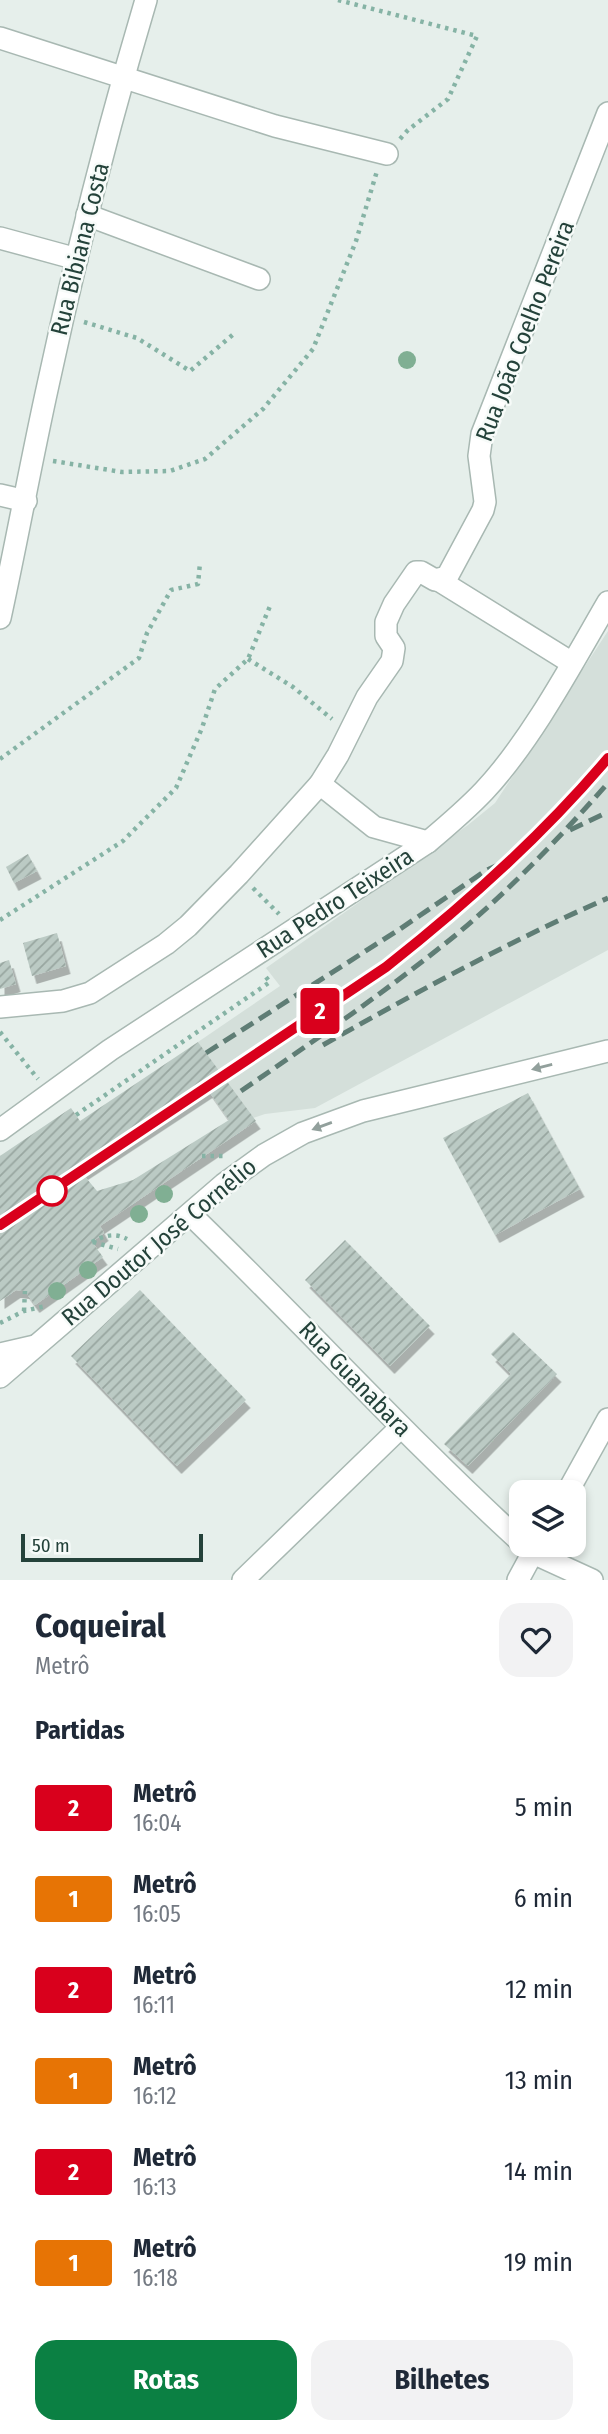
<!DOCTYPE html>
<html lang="pt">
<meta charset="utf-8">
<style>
:root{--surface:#fff;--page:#f2f2f3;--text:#1f2937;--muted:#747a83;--accent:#0b8043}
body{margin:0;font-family:"Fira Sans Condensed",sans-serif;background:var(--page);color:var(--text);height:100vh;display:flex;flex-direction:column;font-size:26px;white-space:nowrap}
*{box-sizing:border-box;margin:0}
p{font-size:23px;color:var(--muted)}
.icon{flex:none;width:38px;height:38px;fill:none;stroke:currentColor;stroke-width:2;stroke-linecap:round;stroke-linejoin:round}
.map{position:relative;height:1580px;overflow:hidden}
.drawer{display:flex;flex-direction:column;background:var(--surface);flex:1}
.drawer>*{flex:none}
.badge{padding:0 14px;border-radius:5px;font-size:24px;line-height:46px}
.tools{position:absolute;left:509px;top:1480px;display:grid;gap:14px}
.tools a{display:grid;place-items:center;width:77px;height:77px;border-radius:14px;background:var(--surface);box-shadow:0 4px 10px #0003;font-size:35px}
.scale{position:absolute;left:21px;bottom:18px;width:182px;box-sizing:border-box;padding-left:7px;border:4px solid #24423a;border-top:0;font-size:19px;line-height:24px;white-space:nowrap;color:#24423a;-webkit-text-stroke:5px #f7fbf9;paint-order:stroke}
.map>.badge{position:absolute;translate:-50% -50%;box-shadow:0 0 0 4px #fff}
h2{padding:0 35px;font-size:26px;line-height:63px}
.round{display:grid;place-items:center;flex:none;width:74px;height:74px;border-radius:21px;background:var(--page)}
.head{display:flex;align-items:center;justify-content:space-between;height:119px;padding:0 35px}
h1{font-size:33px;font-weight:700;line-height:52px}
.action{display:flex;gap:14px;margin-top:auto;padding:14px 35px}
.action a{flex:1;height:80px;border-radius:21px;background:var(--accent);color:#fff;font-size:28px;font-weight:700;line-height:80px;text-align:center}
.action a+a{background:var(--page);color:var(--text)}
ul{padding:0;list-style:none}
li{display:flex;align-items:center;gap:21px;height:91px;padding:0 35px}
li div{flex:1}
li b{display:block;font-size:26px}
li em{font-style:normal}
li .badge{min-width:77px;font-weight:700;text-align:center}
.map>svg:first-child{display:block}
.built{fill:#d4dfda}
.building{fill:url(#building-hatch);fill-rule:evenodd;filter:url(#shadow)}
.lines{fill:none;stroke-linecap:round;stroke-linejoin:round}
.minor-casing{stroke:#a8b8b2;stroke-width:24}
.tertiary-casing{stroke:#a8b8b2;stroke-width:24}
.path{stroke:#86b3a5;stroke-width:4.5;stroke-dasharray:3.5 5;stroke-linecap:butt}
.minor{stroke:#fff;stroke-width:21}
.tertiary{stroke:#fff;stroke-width:21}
.rail{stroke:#5f7d75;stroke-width:5;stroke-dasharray:14 7;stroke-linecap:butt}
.tree{fill:#80af93}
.oneway{fill:#92a09c}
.line-casing{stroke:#fff;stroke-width:16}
.line{stroke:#d9001c;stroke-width:10}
.stop-dot{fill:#fff;stroke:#d9001c;stroke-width:3.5}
.labels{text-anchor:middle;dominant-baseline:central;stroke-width:5;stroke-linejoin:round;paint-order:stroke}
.street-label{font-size:24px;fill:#24423a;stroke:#f7fbf9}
</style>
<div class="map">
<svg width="608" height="1580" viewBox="0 0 608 1580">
<defs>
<pattern id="building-hatch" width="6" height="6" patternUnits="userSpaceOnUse" patternTransform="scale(1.75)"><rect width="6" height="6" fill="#bbcac4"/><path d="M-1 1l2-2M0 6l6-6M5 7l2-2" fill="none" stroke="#98a6a0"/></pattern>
<filter id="shadow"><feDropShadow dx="4.5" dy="8" stdDeviation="0" flood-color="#0004"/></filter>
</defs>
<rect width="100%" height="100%" fill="#e6efeb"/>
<polygon class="built" points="608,631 608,950 315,1108 265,1114 253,1118 198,1042 280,986 266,968 468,825 495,803"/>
<g class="building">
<polygon points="28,854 37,871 14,883 6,867"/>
<polygon points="57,933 66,966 32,976 23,943"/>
<polygon points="9,960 16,984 0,989 0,963"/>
<path d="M198 1042 256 1121 100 1226 104 1233 92 1242 103 1257 35 1305 25 1291 16 1290 0 1301V1156L71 1108 80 1121ZM208 1090 229 1120 133 1180 97 1191 82 1173Z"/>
<polygon points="528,1093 580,1189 495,1235 443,1138"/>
<polygon points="345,1240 430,1326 390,1366 305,1280"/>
<polygon points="140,1290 246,1400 177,1466 71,1356"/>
<polygon points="513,1332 557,1374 468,1466 444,1444 511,1374 491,1354"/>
</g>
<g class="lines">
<defs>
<g id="minor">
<polyline points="0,38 275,126 387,154"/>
<polyline points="87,215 259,279"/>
<polyline points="0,238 77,259"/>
<polyline points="0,495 26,501"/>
<polyline points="440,581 572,663"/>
<path d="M0 618C17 540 31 462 48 385 76 255 108 127 146 0"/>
<polyline points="320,784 374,827 428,842"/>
<polyline points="0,1007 63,1001 90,993 166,944 188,926 239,874 320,784 338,755 367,697 392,661 394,648 386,636 386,622 394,604 416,572 421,572 435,580 447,577 483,510 485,502 479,456 482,434 608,113"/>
<polyline points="0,1354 35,1346"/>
<polyline points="567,1493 608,1419"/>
<polyline points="243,1580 401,1427"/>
<polyline points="518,1580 537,1545"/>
</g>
<g id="tertiary">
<path d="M0 1130 110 1050 428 842C447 826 466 810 484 791 531 741 573 662 608 602"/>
<path d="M190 1214C302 1322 407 1438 522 1543"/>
<polyline points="0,1377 224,1184 264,1155 303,1133 363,1111 608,1051"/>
<polyline points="524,1545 533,1553 592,1580"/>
</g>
</defs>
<use href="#minor" class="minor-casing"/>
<use href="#tertiary" class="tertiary-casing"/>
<g class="path">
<polyline points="338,0 477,36 448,99 408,130 400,139"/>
<polyline points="84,322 137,338 190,371 236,332"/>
<polyline points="53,461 122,472 170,471 205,459 263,409 313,349 356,241 377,171"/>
<polyline points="248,659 293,687 332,719"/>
<polyline points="0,759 139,658 147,633 171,590 198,584 200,563"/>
<polyline points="253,888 279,914"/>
<polyline points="0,920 123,841 176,788 202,728 215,689 248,659 270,606"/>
<polyline points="0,1032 38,1079"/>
<polyline points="76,1115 270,982 265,976"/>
<polyline points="202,1156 225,1156"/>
<path d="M92 1242C104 1236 114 1232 127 1239"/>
<polyline points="93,1242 118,1249"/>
<polyline points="24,1311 25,1291"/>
<polyline points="0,1323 24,1311 46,1306"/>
</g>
<use href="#minor" class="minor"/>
<use href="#tertiary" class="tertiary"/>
<g class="rail">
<polyline points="570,830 608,812"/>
<path d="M323 1045C417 992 510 941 608 898"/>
<polyline points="206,1053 400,929 485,871 500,864"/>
<path d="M229 1073C281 1037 336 1004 387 966 468 906 543 835 608 758"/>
<path d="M241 1091C314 1041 388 990 457 934 512 888 561 836 608 783"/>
</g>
</g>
<g class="tree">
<circle cx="407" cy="360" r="9"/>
<circle cx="164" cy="1194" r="9"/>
<circle cx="139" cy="1214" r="9"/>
<circle cx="88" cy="1270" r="9"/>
<circle cx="57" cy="1291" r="9"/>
</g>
<defs><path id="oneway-solid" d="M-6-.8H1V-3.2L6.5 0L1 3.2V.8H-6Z" transform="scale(1.75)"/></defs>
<g class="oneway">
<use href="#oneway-solid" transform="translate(542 1067) rotate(166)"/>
<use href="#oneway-solid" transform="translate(322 1126) rotate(160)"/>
</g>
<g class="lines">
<defs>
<path id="line" d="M0 1225 386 967C466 904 542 836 608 758"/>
</defs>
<use href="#line" class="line-casing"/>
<use href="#line" class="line"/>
</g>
<circle class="stop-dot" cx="52" cy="1191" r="14"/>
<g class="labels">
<g class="street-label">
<text transform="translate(80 249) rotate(-76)">Rua Bibiana Costa</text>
<text transform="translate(525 331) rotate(-69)">Rua João Coelho Pereira</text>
<text transform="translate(335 903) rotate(-33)">Rua Pedro Teixeira</text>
<text transform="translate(159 1242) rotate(-40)">Rua Doutor José Cornélio</text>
<text transform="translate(355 1379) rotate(46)">Rua Guanabara</text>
</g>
</g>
</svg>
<div class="tools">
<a><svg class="icon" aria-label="layers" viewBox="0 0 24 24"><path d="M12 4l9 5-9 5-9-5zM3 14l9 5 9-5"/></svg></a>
</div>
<div class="scale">50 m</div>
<b class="badge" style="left:320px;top:1011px;background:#d9001c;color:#fff">2</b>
</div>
<section class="drawer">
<div class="head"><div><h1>Coqueiral</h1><p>Metrô</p></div><a class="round"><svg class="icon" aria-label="heart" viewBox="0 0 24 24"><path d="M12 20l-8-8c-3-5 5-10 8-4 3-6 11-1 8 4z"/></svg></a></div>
<h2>Partidas</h2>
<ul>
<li><span class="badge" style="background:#d9001c;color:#fff">2</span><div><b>Metrô</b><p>16:04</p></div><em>5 min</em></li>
<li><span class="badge" style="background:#e77405;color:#fff">1</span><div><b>Metrô</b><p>16:05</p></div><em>6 min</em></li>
<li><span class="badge" style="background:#d9001c;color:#fff">2</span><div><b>Metrô</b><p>16:11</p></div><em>12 min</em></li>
<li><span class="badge" style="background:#e77405;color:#fff">1</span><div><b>Metrô</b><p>16:12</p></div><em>13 min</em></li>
<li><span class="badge" style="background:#d9001c;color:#fff">2</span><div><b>Metrô</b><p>16:13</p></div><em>14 min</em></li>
<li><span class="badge" style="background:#e77405;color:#fff">1</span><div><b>Metrô</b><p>16:18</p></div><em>19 min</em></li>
</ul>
<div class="action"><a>Rotas</a><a>Bilhetes</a></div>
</section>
